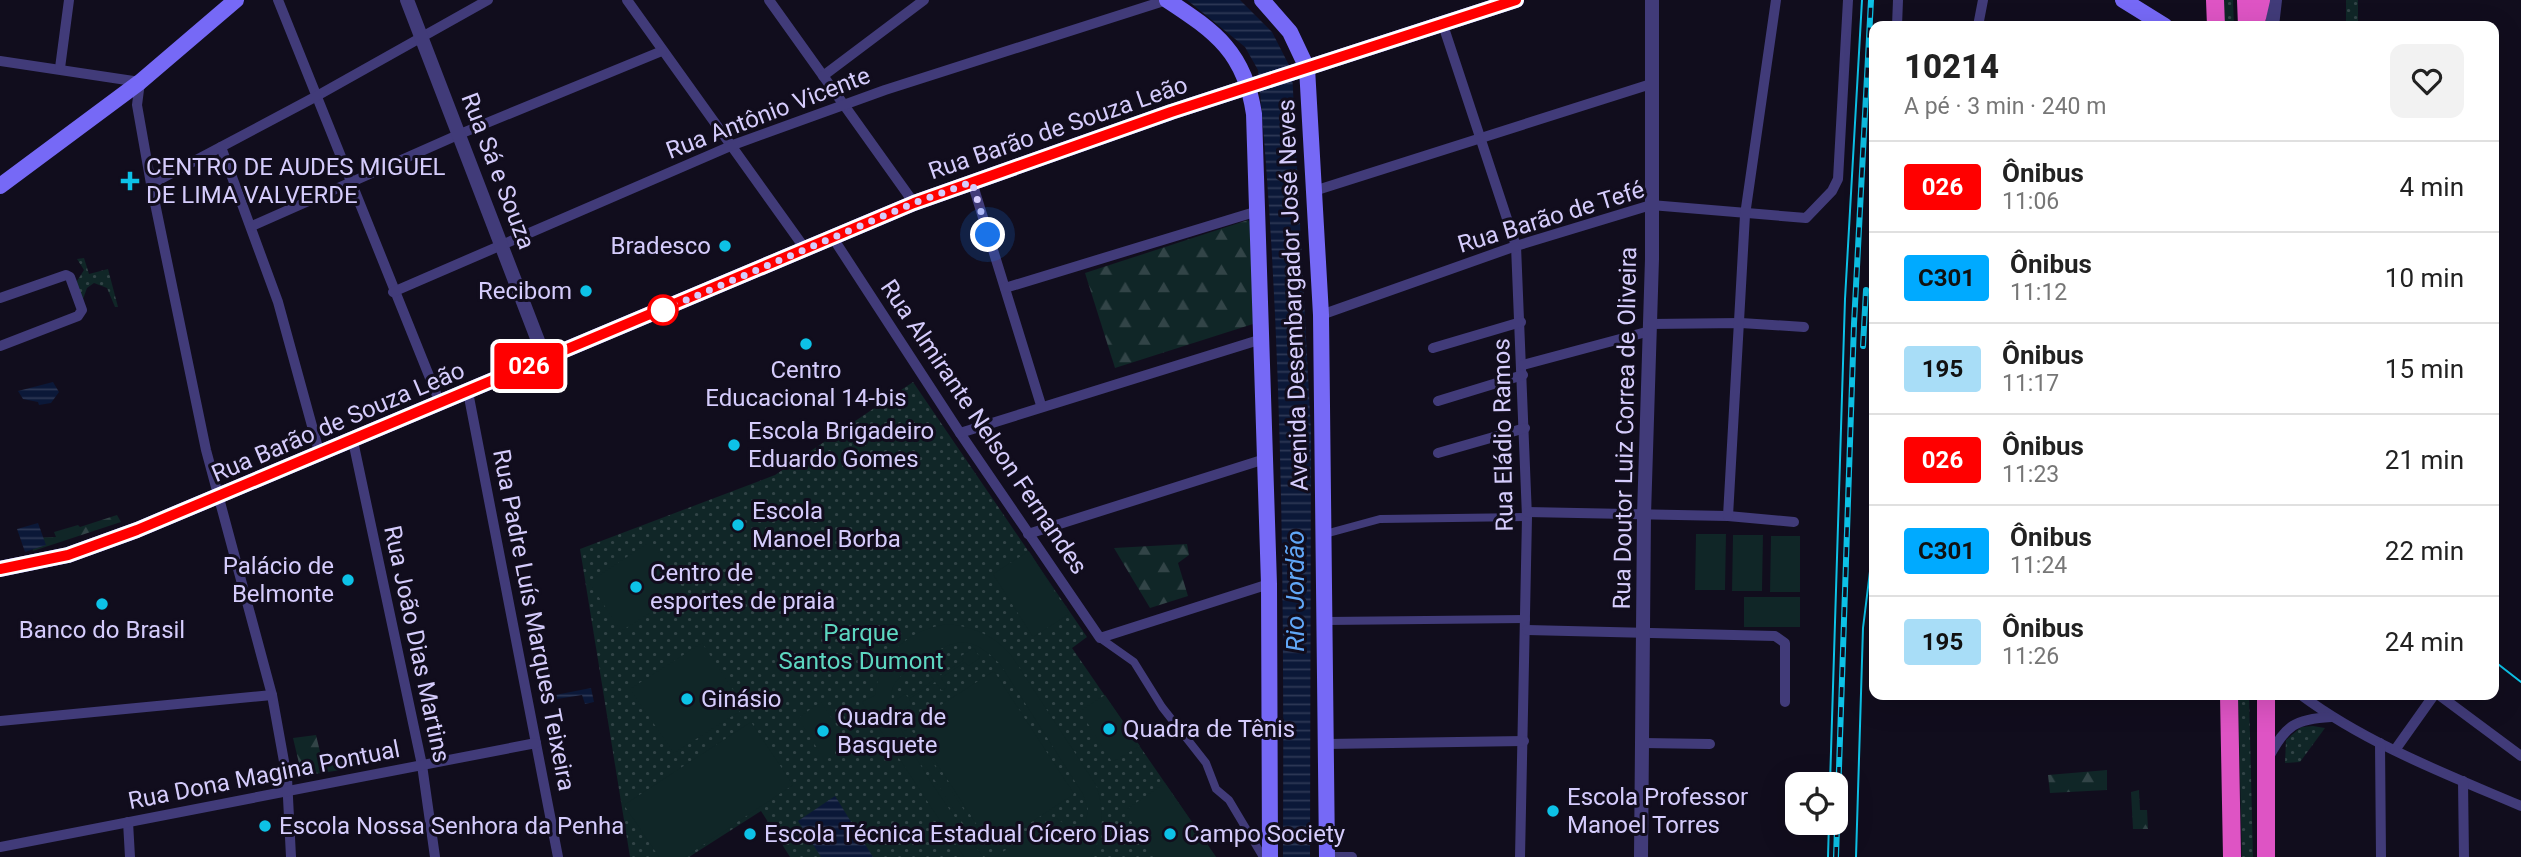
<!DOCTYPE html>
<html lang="pt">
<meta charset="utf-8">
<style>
:root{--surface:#fff;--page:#f2f2f2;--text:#222;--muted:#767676;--line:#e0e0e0}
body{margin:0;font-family:Roboto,sans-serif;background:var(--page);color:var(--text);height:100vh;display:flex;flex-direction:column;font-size:26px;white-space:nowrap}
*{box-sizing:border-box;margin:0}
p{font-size:23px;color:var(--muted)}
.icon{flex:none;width:38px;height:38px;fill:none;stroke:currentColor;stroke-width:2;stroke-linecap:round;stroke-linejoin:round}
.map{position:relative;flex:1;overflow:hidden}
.sheet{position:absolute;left:1869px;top:21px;width:630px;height:679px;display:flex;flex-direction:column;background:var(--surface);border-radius:14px;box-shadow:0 7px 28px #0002}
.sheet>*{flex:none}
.badge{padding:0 14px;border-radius:5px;font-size:24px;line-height:46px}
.buttons{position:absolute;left:1785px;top:772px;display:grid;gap:14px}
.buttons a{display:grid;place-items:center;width:63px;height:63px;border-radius:14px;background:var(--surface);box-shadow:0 7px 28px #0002;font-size:35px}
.you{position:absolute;width:35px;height:35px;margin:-18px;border:5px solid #fff;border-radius:50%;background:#1a73e8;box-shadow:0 0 0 10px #1a73e833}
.map>.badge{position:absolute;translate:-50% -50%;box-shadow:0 0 0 4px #fff}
.round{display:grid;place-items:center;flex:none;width:74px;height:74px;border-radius:14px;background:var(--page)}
.overview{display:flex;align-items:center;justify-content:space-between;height:119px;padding:0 35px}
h1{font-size:33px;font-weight:800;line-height:52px}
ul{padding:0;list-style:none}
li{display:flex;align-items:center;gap:21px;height:91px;padding:0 35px;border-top:2px solid var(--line)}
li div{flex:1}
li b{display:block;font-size:26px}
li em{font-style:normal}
li .badge{min-width:77px;font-weight:700;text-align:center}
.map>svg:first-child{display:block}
.green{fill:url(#green-dots)}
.forest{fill:url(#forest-firs)}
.pitch{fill:#102627}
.water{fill:url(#water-rules)}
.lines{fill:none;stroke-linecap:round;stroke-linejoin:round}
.pedestrian{stroke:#413b79;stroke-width:8}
.minor{stroke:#413b79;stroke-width:10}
.tertiary{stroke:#413b79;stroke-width:14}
.secondary{stroke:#7669f6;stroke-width:16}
.trunk{stroke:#de54c4;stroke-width:18}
.tram{stroke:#0dc2e7;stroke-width:2}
.rail-casing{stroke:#0dc2e7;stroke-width:6}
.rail{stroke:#110d1d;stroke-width:3.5;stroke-dasharray:10;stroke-linecap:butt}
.line-casing{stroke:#fff;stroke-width:16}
.line{stroke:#f00;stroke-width:10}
.walk{stroke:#d5ccfc;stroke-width:7;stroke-dasharray:0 12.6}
.poi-dot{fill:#0dc2e7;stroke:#110d1d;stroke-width:2.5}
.stop-dot{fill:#fff;stroke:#f00;stroke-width:3.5}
.labels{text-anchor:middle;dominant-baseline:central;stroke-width:6;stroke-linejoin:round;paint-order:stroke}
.street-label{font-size:24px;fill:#d5ccfc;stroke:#110d1d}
.poi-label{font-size:24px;fill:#d5ccfc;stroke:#110d1d;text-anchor:start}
.park-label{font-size:24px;fill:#5dd7c1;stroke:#110d1d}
.water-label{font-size:26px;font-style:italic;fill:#60a6f6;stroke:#110d1d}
</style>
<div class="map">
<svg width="2521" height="857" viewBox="0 0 2521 857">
<defs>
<pattern id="green-dots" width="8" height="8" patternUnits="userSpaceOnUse" patternTransform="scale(1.75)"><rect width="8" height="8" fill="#102627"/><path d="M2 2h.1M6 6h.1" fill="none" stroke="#324447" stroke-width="1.8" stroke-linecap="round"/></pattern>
<pattern id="forest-firs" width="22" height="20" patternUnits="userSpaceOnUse" patternTransform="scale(1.75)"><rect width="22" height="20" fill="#102627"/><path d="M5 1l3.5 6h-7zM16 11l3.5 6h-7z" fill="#324447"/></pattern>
<pattern id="water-rules" width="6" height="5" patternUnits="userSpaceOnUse" patternTransform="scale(1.75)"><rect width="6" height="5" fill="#0b1838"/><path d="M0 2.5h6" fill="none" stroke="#2e3856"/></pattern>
</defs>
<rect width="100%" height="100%" fill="#110d1d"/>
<g class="green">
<polygon points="2220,0 2233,0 2234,26 2221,26"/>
<rect x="2346" y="0" width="12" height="26"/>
<polygon points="84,258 89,274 108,269 118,307 115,307 107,288 94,283 87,288 79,310 77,281 84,270 77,259"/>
<polygon points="913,382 1087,637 1072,648 1216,857 790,857 761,811 689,857 630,857 580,549 775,475"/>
<polygon points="2238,695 2249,695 2253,857 2242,857"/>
<polygon points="2313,726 2325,728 2300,762 2285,763 2286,740 2301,727"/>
</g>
<g class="forest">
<polygon points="1248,220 1250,223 1253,324 1115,368 1085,273"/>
<polygon points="117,515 121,522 33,551 30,538 56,537 54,532 78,525 80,527"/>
<polygon points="1187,544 1189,555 1178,563 1188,596 1150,608 1114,548"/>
<polygon points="316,735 323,764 345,761 347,769 302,776 293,738"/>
<polygon points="2107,770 2107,790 2050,793 2048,775"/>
<polygon points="2139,790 2140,810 2147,810 2148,829 2133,829 2131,792"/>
</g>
<g class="pitch">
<polygon points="1696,534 1726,534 1725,590 1695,590"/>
<polygon points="1733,535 1763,535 1762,591 1732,591"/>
<polygon points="1771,536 1800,536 1800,592 1770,592"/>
<polygon points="651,541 684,592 621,631 589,582"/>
<polygon points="1029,551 1069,614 1033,637 993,574"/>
<rect x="1744" y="597" width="56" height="30"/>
<path d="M948 624C975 628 992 634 1011 655L1096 785C1105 811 1104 833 1091 857H995L1056 818 1084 838 1088 809 1083 794 1000 664C973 637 957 636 927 658L939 676 964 660 961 656 974 648 980 658 968 666 965 662 941 678 947 687 942 691 935 682 909 699 912 704 899 712 893 702 905 694 908 697 934 680 921 662C912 668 898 675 893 687 880 720 962 826 983 857H964L862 702 875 695C880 654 908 630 948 624Z"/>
<polygon points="702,643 745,708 674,753 630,689"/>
<polygon points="994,671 1074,794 992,848 911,724"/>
<polygon points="1105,695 1140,746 1112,762 1080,711"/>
<polygon points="821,702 848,743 824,759 798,718"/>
<polygon points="751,722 793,785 685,857 659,857 624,805"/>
<polygon points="910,728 983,839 976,843 903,732"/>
<polygon points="1165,783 1216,857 1156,857 1124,811"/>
</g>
<g class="water">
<path d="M1187 0H1240L1272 32 1292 71 1311 432 1310 857H1283C1284 594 1283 332 1258 70L1245 47Z"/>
<polygon points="53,382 59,392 51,403 39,405 38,402 23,399 18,391"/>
<polygon points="38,523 46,545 25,552 17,529"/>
<polygon points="591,688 594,702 585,704 582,695 551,700 550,696"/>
<polygon points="835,796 873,857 821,857 798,821"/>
</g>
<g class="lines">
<g class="pedestrian">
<polyline points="1325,534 1380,519 1527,517"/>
<polyline points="1326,621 1526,619"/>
<polyline points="1100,638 1134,662 1162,707 1206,763 1216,789 1229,800 1263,857"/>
</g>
<g class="minor">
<polyline points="278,0 440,403"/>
<polyline points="627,0 806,250"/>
<polyline points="769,0 914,203"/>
<polyline points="1443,25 1516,246 1527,517 1520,857"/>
<polyline points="1897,26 1898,0"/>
<polyline points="1978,26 1983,0"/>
<polyline points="0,61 140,82 137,105 151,184 206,450 272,695 287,778 291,857"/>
<polyline points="60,68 69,0"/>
<polyline points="823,76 924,0"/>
<polyline points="221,147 278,302 320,455"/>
<polyline points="972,182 1041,405"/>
<polyline points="151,184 315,97 488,0"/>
<polyline points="1314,191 1651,84"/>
<polyline points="252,226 460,134 662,51"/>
<polyline points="833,238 960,433 1100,638 1269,584"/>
<polyline points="1005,288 1258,211"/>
<polyline points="393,292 733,145 885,90 1167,0"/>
<polyline points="0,298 66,275 70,277 82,310 78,316 0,346"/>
<polyline points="1321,315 1516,246 1651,205 1806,218 1832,191 1838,179 1848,0"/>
<polyline points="1650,324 1741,323 1804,327"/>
<polyline points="1433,348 1521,322"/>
<polyline points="1523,365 1650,331"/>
<polyline points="468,392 558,857"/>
<polyline points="1438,401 1523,375"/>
<polyline points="960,433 1262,339"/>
<polyline points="353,441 422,765 435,857"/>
<polyline points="1438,453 1525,428"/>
<polyline points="1527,512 1728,516 1794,522"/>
<polyline points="1728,516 1745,215 1776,0"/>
<polyline points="1028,534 1265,459"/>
<polyline points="1527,630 1775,636 1785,643 1785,702"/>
<path d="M2301 695C2367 744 2446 774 2521 806"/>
<polyline points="2439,695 2521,756"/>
<polyline points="0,721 272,695"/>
<polyline points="1643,743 1710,744"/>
<polyline points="2380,743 2381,857"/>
<polyline points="1326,744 1524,741"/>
<polyline points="2395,750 2434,695"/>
<path d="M2269 757C2286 725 2295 719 2331 717"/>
<polyline points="2463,781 2464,857"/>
<polyline points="128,822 130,857"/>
<polyline points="0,847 536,743"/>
<polyline points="1327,857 1352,857"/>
</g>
<g class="tertiary">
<polyline points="407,0 545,359"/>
<polyline points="2272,26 2275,0"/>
<polyline points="1641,857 1644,515 1652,259 1652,0"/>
</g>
<g class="secondary">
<path d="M1167 0C1216 32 1245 53 1254 114L1269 584 1270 857"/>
<polyline points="1262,0 1290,32 1307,68 1321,315 1327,857"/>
<polyline points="2123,0 2165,26"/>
<polyline points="0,186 140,82 236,0"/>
<polyline points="0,569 68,555 137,530 914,203 1171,112 1516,0"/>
</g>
<g class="trunk">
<polyline points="2215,0 2216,26"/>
<polyline points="2246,0 2247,26"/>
<polyline points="2255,26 2261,0"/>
<polyline points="2229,695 2232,857"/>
<polyline points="2266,695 2266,857"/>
</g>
<g class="tram">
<polyline points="2494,661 2521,682"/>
<polyline points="1830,784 1845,299 1862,0"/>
<polyline points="1828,857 1829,822"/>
<polyline points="1856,857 1863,628 1874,539"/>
</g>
<defs>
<g id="rail">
<polyline points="1863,346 1866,290"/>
<polyline points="1836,857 1854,324 1871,0"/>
</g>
</defs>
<use href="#rail" class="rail-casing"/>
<use href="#rail" class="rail"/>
</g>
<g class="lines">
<defs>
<polyline id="line" points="0,569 68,555 137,530 914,203 1171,112 1516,0"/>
</defs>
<use href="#line" class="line-casing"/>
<use href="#line" class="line"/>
<polyline class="walk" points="663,310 914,203 972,182 988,235"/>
</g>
<g class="poi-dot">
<path d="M126.5 170.5h7v7h7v7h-7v7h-7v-7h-7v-7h7z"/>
<circle cx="725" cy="246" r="7"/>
<circle cx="586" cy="291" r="7"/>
<circle cx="806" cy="344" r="7"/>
<circle cx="734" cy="445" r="7"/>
<circle cx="738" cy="525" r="7"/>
<circle cx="348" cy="580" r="7"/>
<circle cx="636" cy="587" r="7"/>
<circle cx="102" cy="604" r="7"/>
<circle cx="687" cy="699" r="7"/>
<circle cx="1109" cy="729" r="7"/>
<circle cx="823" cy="731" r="7"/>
<circle cx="1553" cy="811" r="7"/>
<circle cx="265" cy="826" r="7"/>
<circle cx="750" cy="834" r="7"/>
<circle cx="1170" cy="834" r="7"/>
</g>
<circle class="stop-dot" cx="663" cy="310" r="14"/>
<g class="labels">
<g class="street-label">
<text transform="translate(768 113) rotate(-21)">Rua Antônio Vicente</text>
<text transform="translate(1058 128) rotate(-19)">Rua Barão de Souza Leão</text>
<text transform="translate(498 171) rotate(69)">Rua Sá e Souza</text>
<text transform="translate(1551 217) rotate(-17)">Rua Barão de Tefé</text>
<text transform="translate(1293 295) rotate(-92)">Avenida Desembargador José Neves</text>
<text transform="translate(338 422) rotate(-23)">Rua Barão de Souza Leão</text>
<text transform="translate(984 427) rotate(56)">Rua Almirante Nelson Fernandes</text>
<text transform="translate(1625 428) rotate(-89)">Rua Doutor Luiz Correa de Oliveira</text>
<text transform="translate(1503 435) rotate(-91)">Rua Eládio Ramos</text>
<text transform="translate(534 620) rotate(79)">Rua Padre Luís Marques Teixeira</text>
<text transform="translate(417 644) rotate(78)">Rua João Dias Martins</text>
<text transform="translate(264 775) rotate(-11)">Rua Dona Magina Pontual</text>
</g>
<g class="poi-label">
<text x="146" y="167">CENTRO DE AUDES MIGUEL<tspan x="146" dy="28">DE LIMA VALVERDE</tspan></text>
<text x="711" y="246" text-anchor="end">Bradesco</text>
<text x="572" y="291" text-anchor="end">Recibom</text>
<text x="806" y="370" text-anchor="middle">Centro<tspan x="806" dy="28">Educacional 14-bis</tspan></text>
<text x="748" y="431">Escola Brigadeiro<tspan x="748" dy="28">Eduardo Gomes</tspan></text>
<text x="752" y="511">Escola<tspan x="752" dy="28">Manoel Borba</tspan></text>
<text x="334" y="566" text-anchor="end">Palácio de<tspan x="334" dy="28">Belmonte</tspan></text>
<text x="650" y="573">Centro de<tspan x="650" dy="28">esportes de praia</tspan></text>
<text x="102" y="630" text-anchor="middle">Banco do Brasil</text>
<text x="701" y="699">Ginásio</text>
<text x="837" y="717">Quadra de<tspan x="837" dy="28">Basquete</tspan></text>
<text x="1123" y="729">Quadra de Tênis</text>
<text x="1567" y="797">Escola Professor<tspan x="1567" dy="28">Manoel Torres</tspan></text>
<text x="279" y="826">Escola Nossa Senhora da Penha</text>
<text x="764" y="834">Escola Técnica Estadual Cícero Dias</text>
<text x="1184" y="834">Campo Society</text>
</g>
<g class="park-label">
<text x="861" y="633">Parque<tspan x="861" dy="28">Santos Dumont</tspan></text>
</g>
<g class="water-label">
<text transform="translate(1295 591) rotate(-90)">Rio Jordão</text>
</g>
</g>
</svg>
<div class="buttons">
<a><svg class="icon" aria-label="locate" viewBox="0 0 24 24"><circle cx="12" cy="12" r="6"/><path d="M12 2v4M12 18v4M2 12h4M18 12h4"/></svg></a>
</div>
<div class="you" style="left:988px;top:235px"></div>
<b class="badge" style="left:529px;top:366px;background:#f00;color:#fff">026</b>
<section class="sheet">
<div class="overview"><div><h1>10214</h1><p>A pé · 3 min · 240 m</p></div><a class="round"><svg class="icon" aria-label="heart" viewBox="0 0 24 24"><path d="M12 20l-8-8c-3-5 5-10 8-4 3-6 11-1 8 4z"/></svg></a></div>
<ul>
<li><span class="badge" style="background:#f00;color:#fff">026</span><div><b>Ônibus</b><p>11:06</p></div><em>4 min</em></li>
<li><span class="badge" style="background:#0af;color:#111">C301</span><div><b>Ônibus</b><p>11:12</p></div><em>10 min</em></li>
<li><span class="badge" style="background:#a8ddf7;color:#111">195</span><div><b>Ônibus</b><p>11:17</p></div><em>15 min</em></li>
<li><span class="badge" style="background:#f00;color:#fff">026</span><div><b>Ônibus</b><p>11:23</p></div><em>21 min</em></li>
<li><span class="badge" style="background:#0af;color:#111">C301</span><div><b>Ônibus</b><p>11:24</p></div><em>22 min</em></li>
<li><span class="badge" style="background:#a8ddf7;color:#111">195</span><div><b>Ônibus</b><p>11:26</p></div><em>24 min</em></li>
</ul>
</section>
</div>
